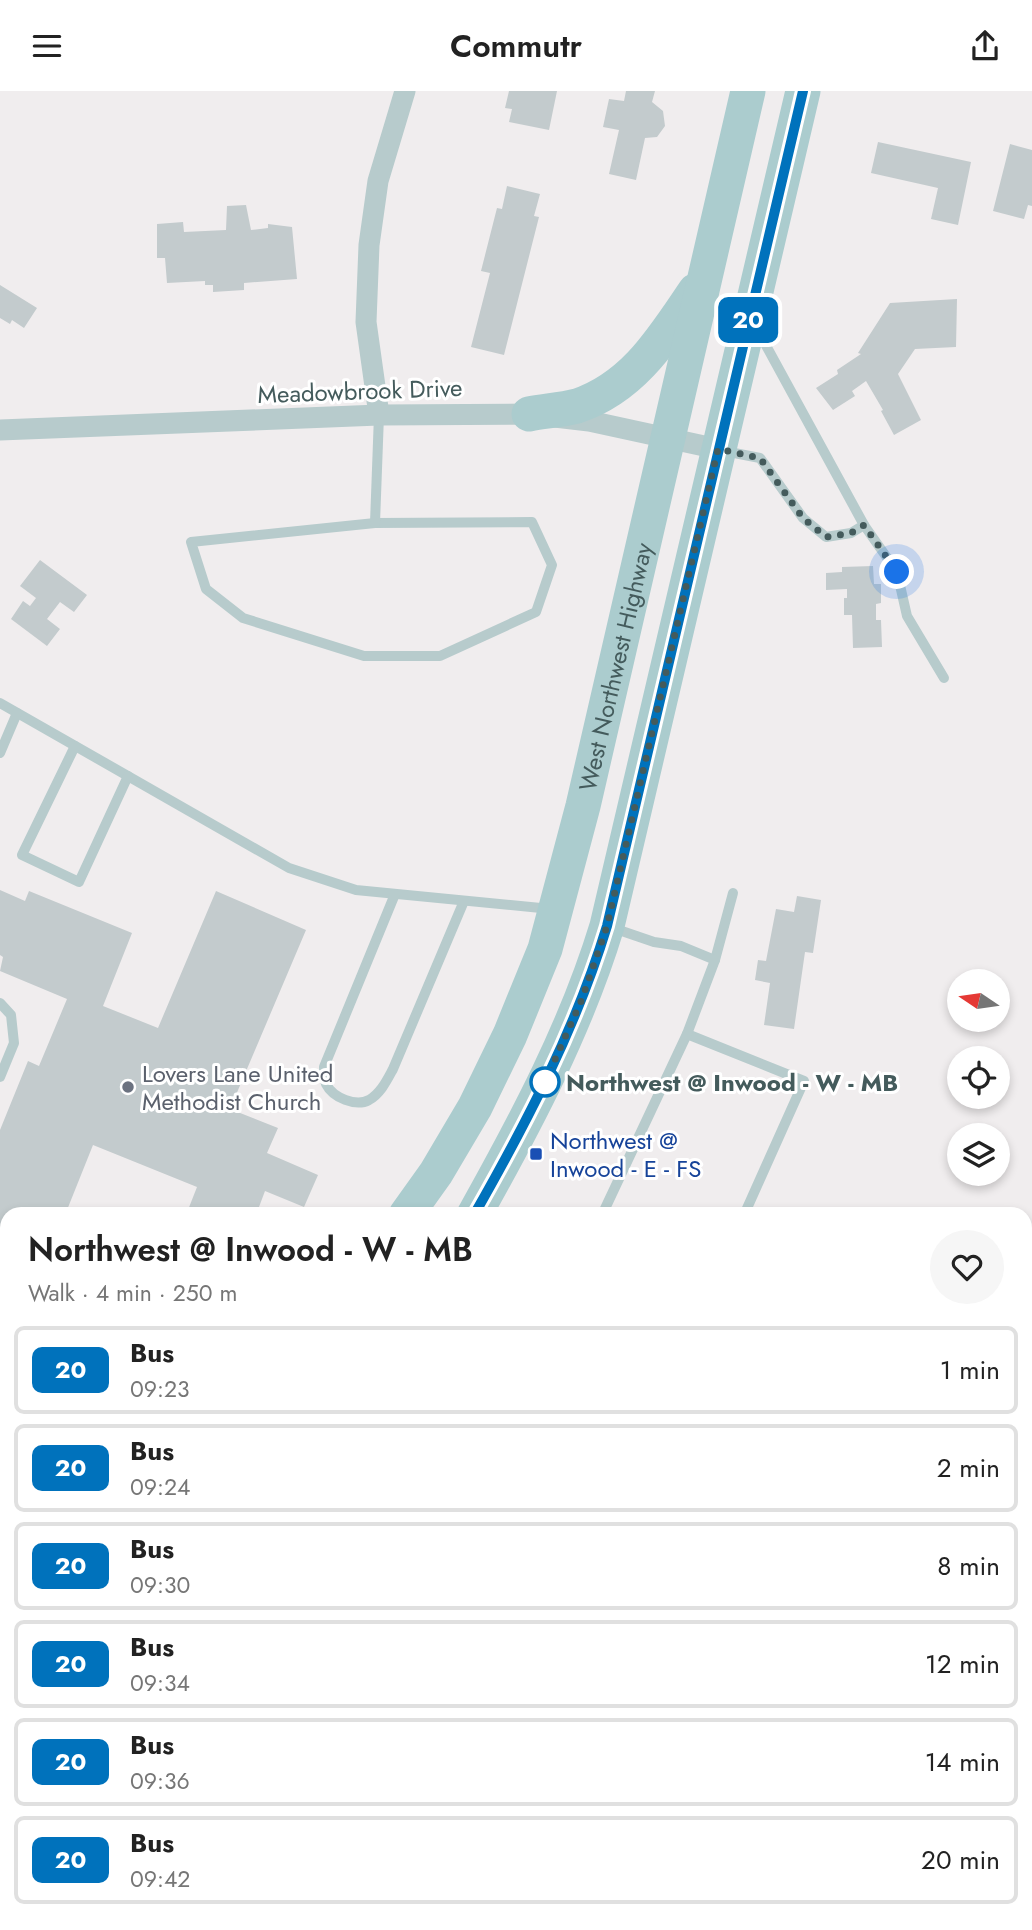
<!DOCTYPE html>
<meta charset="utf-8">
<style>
:root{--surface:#fff;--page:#f6f6f6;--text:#222;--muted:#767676;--line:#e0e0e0}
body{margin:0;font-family:Jost,sans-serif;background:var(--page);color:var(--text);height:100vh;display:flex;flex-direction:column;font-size:26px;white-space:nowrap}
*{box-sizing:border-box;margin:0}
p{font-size:23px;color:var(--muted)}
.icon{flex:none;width:38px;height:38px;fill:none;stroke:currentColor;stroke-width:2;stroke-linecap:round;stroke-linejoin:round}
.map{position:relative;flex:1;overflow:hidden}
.drawer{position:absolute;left:0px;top:1116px;width:1032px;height:723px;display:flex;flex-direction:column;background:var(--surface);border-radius:21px 21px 0 0;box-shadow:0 4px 10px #0003}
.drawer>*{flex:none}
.badge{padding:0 14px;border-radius:10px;font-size:24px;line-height:46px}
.needle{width:46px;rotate:283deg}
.controls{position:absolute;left:947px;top:878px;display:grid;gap:14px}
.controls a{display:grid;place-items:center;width:63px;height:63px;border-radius:50%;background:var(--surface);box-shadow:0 4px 10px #0003;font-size:35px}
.you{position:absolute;width:35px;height:35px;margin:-18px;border:5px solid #fff;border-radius:50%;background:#1a73e8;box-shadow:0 0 0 10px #1a73e833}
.map>.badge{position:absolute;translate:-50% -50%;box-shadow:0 0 0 4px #fff}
.round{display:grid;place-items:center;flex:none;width:74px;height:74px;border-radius:37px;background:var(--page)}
.summary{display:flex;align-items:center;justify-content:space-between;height:119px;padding:0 28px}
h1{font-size:33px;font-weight:600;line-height:52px}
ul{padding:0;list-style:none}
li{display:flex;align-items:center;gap:21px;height:88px;margin:0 14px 10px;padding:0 14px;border:4px solid var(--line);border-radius:10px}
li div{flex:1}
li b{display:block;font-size:26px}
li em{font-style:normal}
li .badge{min-width:77px;font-weight:700;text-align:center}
header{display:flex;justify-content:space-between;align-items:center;height:91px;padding:0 28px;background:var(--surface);font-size:32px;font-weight:600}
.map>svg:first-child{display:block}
.building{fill:#c3cbcd}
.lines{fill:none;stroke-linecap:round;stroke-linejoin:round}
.service{stroke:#b7cbcc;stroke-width:10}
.minor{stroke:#b7cbcc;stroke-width:21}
.secondary{stroke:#b4ccce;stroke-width:32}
.primary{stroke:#abccce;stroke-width:35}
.line-casing{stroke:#fff;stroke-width:16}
.line{stroke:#0072bc;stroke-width:10}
.walk{stroke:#445b5c;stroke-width:7;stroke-dasharray:0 12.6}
.stop-dot{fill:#fff;stroke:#0072bc;stroke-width:3.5}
.worship-dot{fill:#6b7280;stroke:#fff;stroke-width:2.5}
.transit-dot{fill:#1a4fb4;stroke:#fff;stroke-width:2.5}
.labels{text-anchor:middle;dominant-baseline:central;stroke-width:6;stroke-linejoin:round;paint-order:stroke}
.street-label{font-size:24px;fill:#445b5c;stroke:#fff}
.worship-label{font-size:24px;fill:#5b616d;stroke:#fff;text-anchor:start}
.stop-label{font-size:24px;font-weight:bold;fill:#445b5c;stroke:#fff;text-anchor:start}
.transit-label{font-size:24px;fill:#164399;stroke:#fff;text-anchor:start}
</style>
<header><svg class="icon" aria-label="menu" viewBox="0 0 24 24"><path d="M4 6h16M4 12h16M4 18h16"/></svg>Commutr<svg class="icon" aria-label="share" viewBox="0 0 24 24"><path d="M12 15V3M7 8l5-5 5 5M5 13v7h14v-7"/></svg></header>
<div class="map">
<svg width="1032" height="1839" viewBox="0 0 1032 1839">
<rect width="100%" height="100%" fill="#f0edee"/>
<g class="building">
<polygon points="509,0 557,0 549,39 509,31 512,18 505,17"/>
<polygon points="626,0 655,0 652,11 663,20 665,35 657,46 645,47 636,89 609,83 619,39 603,36 609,8 624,10"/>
<polygon points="878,51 971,71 958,134 931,128 938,97 871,82"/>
<polygon points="1010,53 1032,59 1032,115 1028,114 1024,128 993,120"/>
<polygon points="507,95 540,103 534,125 539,126 504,264 471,256 490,182 481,180 497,117 502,118"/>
<polygon points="246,114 251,139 268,137 268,133 292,136 297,188 244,192 244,199 213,201 213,194 205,194 205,190 167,192 165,167 157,167 157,133 183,131 184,141 226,139 227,115"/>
<polygon points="0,194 37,217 24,237 12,229 10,233 0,227"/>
<polygon points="957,208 956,256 915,258 898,283 921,329 894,344 881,320 883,319 866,290 852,300 855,305 833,319 816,297 838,283 837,279 861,263 858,262 890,212"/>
<polygon points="40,469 87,504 74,521 60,511 47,528 60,538 47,555 11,528 23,510 30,515 36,507 20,495"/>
<polygon points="873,475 874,493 881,493 881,512 876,513 876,529 881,529 882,556 853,557 852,524 844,524 844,507 847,507 847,498 826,499 826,482 842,481 842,476"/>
<polygon points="0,799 25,810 29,800 132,842 103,915 158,937 216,800 306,839 230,1018 278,1037 267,1062 318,1084 304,1116 265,1100 256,1124 186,1124 197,1096 93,1054 65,1124 7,1124 7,1215 0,1213 0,1039 28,970 39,975 67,908 0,880 3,866 0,864"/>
<polygon points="797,805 821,809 813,862 805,861 794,938 764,934 770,892 755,889 758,869 766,870 776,818 794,821"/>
<polygon points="0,1309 6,1312 5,1316 7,1317 7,1345 0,1342 4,1327 0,1326"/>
<polygon points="1028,1523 1032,1547 1032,1638 1026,1637 1026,1524"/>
<polygon points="70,1832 121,1832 115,1839 78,1839"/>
<polygon points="406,1832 465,1832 464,1836 470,1839 403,1839"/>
</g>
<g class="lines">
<g class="service">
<polyline points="724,360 760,367 803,427 826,446 851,442 864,434 757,238"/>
<polygon points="532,431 552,474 536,521 440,565 364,565 243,527 206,498 191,451 375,432"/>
<polyline points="375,432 379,324"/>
<polyline points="864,434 897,481 907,525 944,587"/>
<polyline points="0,612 289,777 356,799 551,818"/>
<polyline points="75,655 22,764 79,791 128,685"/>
<polyline points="0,662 17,622"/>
<path d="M395 803 324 976C324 981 324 988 326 993 333 1007 356 1016 369 1009 381 1002 387 989 393 978L464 810"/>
<polyline points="715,869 733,802"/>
<polyline points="0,912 11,924 14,952 0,986"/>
<polyline points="687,943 804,990 744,1124"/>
<polyline points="602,1124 687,943 715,869 681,855 654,851 613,837"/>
</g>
<g class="minor">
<polyline points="379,324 366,231 369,154 378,90 405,0"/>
<polyline points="0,339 379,324 529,323 589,330 718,358"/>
<polyline points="206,1839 211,1832"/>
</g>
<g class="secondary">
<polyline points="0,1483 7,1487"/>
<polyline points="765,1832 782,1839"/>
<polyline points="845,1832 864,1839"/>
</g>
<g class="primary">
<path d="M529 323C544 320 562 319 577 315 634 296 663 247 695 200"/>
<path id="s1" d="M406 1124 436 1082 475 1016 510 944 545 858 583 715 748 0"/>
<path d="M474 1124C526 1031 576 937 607 835L803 0"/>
<polyline points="0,1534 7,1525"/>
<polyline points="0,1614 7,1605"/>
</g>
</g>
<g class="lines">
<defs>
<path id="line" d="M474 1124C527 1031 576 937 607 835L803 0"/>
</defs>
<use href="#line" class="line-casing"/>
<use href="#line" class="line"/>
<polyline class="walk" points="545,991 582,908 607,835 718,358 760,367 803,427 826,446 851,442 864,434 897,481"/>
</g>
<circle class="stop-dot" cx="545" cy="991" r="14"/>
<circle class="worship-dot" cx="128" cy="996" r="7"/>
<rect class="transit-dot" x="529" y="1056" width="14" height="14" rx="3.5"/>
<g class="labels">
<g class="street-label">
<text transform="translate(360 300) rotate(-2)">Meadowbrook Drive</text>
<text stroke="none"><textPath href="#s1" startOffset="592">West Northwest Highway</textPath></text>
</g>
<g class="worship-label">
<text x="142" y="982">Lovers Lane United<tspan x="142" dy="28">Methodist Church</tspan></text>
</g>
<g class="stop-label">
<text x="566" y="991">Northwest @ Inwood - W - MB</text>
</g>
<g class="transit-label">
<text x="550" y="1049">Northwest @<tspan x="550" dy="28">Inwood - E - FS</tspan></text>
</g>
</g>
</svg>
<div class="controls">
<a><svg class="needle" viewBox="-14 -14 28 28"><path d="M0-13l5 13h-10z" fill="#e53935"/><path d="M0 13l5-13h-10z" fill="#767676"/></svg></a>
<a><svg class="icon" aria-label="locate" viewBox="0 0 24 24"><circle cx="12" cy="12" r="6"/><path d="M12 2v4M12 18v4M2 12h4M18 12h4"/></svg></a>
<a><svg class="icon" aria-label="layers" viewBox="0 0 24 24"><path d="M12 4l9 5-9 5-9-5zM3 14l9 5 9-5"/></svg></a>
</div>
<div class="you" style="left:897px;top:481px"></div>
<b class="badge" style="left:748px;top:229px;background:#0072bc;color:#fff">20</b>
<section class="drawer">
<div class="summary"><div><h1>Northwest @ Inwood - W - MB</h1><p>Walk · 4 min · 250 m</p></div><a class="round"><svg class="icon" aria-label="heart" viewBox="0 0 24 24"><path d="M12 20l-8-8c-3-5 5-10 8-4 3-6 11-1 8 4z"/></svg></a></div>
<ul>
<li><span class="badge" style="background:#0072bc;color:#fff">20</span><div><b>Bus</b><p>09:23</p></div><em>1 min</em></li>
<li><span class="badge" style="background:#0072bc;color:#fff">20</span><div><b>Bus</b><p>09:24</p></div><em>2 min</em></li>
<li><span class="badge" style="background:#0072bc;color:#fff">20</span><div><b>Bus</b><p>09:30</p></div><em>8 min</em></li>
<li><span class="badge" style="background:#0072bc;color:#fff">20</span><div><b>Bus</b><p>09:34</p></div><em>12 min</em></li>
<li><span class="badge" style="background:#0072bc;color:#fff">20</span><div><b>Bus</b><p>09:36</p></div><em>14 min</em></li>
<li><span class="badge" style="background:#0072bc;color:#fff">20</span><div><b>Bus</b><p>09:42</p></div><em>20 min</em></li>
</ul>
</section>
</div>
